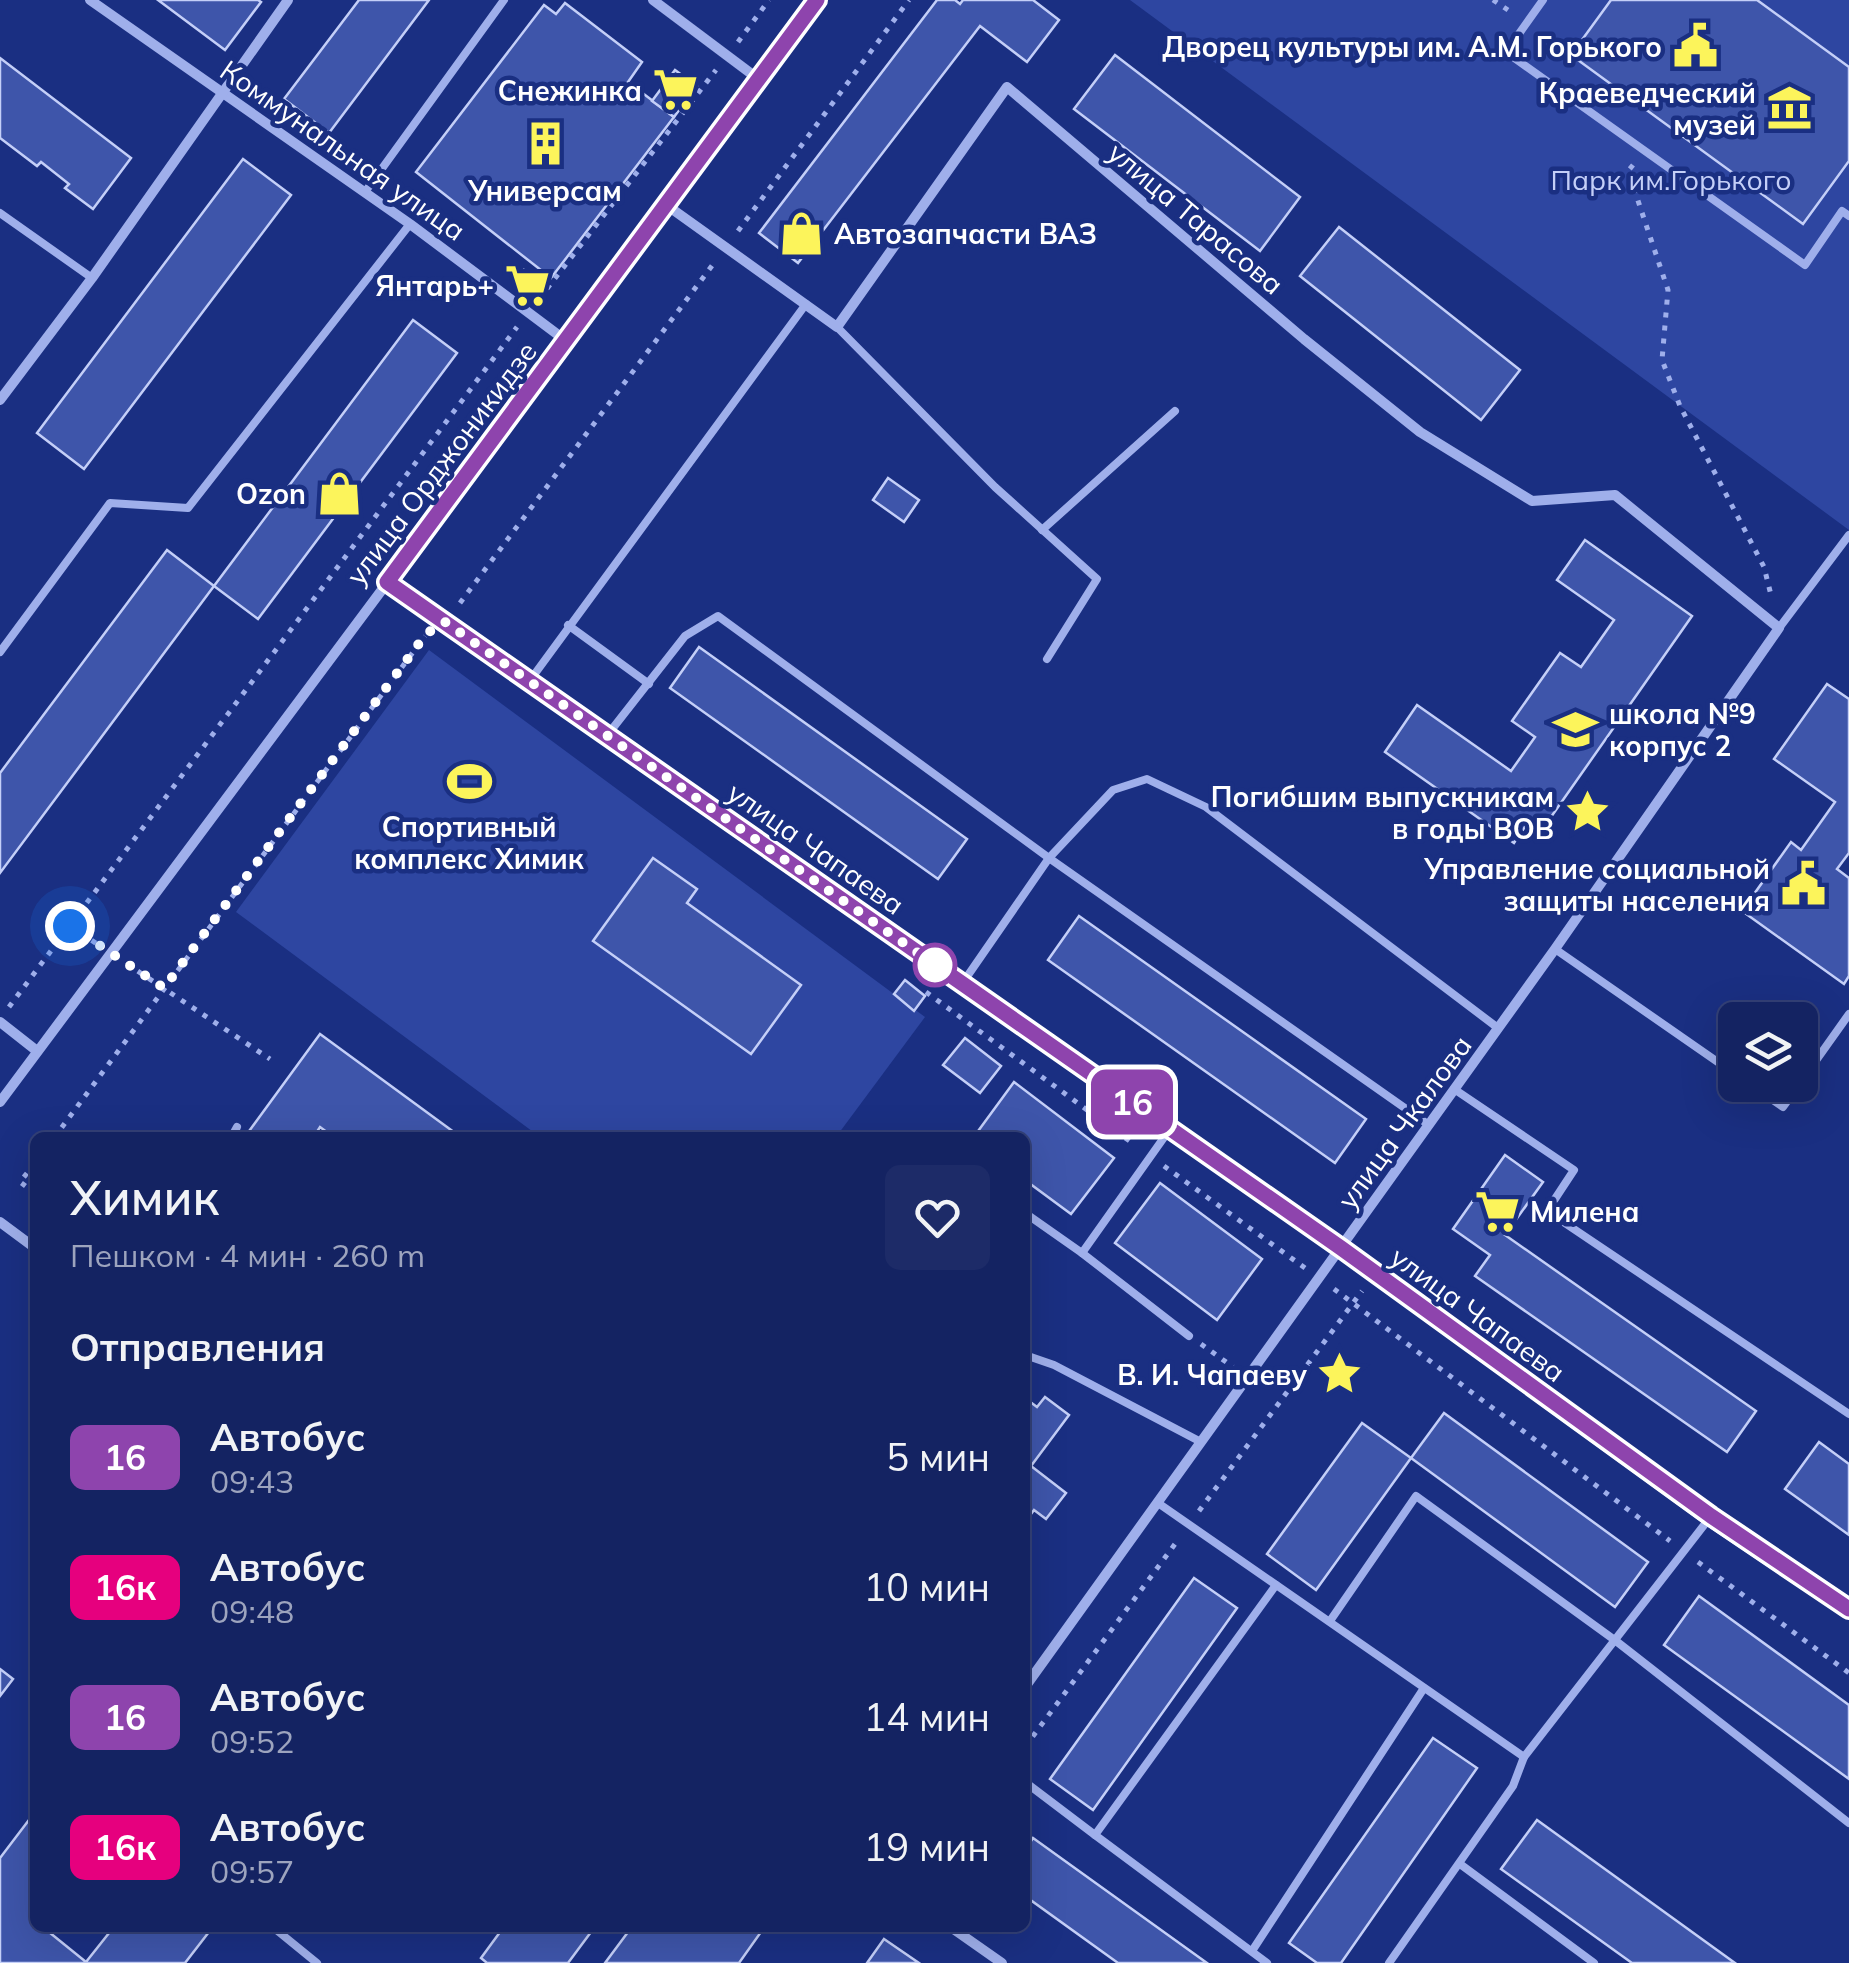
<!DOCTYPE html>
<html lang="ru">
<meta charset="utf-8">
<style>
:root{--surface:#142362;--page:#1d2b68;--text:#f1f3f6;--muted:#9da4be;--line:#334077}
body{margin:0;font-family:Mulish,sans-serif;background:var(--page);color:var(--text);height:100vh;display:flex;flex-direction:column;font-size:38px;white-space:nowrap}
*{box-sizing:border-box;margin:0}
p{font-size:32px;color:var(--muted)}
.icon{flex:none;width:55px;height:55px;fill:none;stroke:currentColor;stroke-width:2;stroke-linecap:round;stroke-linejoin:round}
.map{position:relative;flex:1;overflow:hidden}
.sheet{position:absolute;left:30px;top:1132px;width:1000px;height:800px;display:flex;flex-direction:column;background:var(--surface);border-radius:15px;box-shadow:0 10px 40px #0002,0 0 0 2px var(--line)}
.sheet>*{flex:none}
.badge{padding:0 20px;border-radius:15px;font-size:35px;line-height:65px}
.fabs{position:absolute;left:1718px;top:1002px;display:grid;gap:20px}
.fabs a{display:grid;place-items:center;width:100px;height:100px;border-radius:15px;background:var(--surface);box-shadow:0 10px 40px #0002,0 0 0 2px var(--line);font-size:50px}
.you{position:absolute;width:50px;height:50px;margin:-25px;border:8px solid #fff;border-radius:50%;background:#1a73e8;box-shadow:0 0 0 15px #1a73e833}
.map>.badge{position:absolute;translate:-50% -50%;box-shadow:0 0 0 5px #fff}
h2{padding:0 40px;font-size:38px;line-height:90px}
.round{display:grid;place-items:center;flex:none;width:105px;height:105px;border-radius:15px;background:var(--page)}
.headline{display:flex;align-items:center;justify-content:space-between;height:170px;padding:0 40px}
h1{font-size:48px;font-weight:600;line-height:75px}
ul{padding:0;list-style:none}
li{display:flex;align-items:center;gap:30px;height:130px;padding:0 40px}
li div{flex:1}
li b{display:block;font-size:38px}
li em{font-style:normal}
li .badge{min-width:110px;font-weight:700;text-align:center}
.map>svg:first-child{display:block}
.green{fill:#2e46a1}
.building{fill:#3e55aa;stroke:#c4cff8;stroke-width:2.5}
.lines{fill:none;stroke-linecap:round;stroke-linejoin:round}
.path{stroke:#9fafeb;stroke-width:5;stroke-dasharray:5 8;stroke-linecap:butt}
.lane{stroke:#9fafeb;stroke-width:8}
.street{stroke:#9fafeb;stroke-width:10}
.secondary{stroke:#cbd3f8;stroke-width:20}
.line-casing{stroke:#fff;stroke-width:22}
.line{stroke:#8e44ad;stroke-width:15}
.walk{stroke:#fff;stroke-width:10;stroke-dasharray:0 18}
.stop-dot{fill:#fff;stroke:#8e44ad;stroke-width:5}
.labels{text-anchor:middle;dominant-baseline:central;stroke-width:9;stroke-linejoin:round;paint-order:stroke}
.poi-label{font-size:28px;font-weight:bold;fill:#fff;stroke:#1a2f82;text-anchor:end}
.street-label{font-size:28px;fill:#fff;stroke:#1a2f82}
.park-label{font-size:28px;fill:#c4cff8;stroke:#1a2f82}
</style>
<div class="map">
<svg width="1849" height="1963" viewBox="0 0 1849 1963">
<rect width="100%" height="100%" fill="#1a2f82"/>
<g class="green">
<polygon points="1130,0 1849,0 1849,530"/>
<polygon points="429,650 925,1017 836,1137 540,1137 236,912"/>
</g>
<g class="building">
<polygon points="158,0 258,0 261,2 225,50"/>
<polygon points="359,0 429,0 329,133 284,99"/>
<polygon points="937,0 955,0 960,4 963,0 1033,0 1059,20 1027,62 980,26 798,263 759,233"/>
<polygon points="1611,0 1757,0 1849,67 1849,161 1803,224 1571,55"/>
<polygon points="565,3 642,62 628,82 674,117 551,278 416,172 544,5 556,14"/>
<polygon points="1115,55 1300,197 1260,251 1074,109"/>
<polygon points="0,58 131,158 93,209 65,188 69,184 41,162 37,166 0,138"/>
<polygon points="675,70 697,86 674,117 652,101"/>
<polygon points="243,159 291,195 84,469 37,433"/>
<polygon points="1339,227 1520,370 1481,420 1300,276"/>
<polygon points="524,270 542,284 532,298 514,285"/>
<polygon points="413,320 457,353 258,619 214,586"/>
<polygon points="888,478 919,500 904,522 873,500"/>
<polygon points="1585,540 1692,616 1544,827 1531,818 1514,843 1385,752 1417,705 1511,771 1535,737 1512,721 1560,653 1581,667 1614,620 1557,580"/>
<polygon points="167,550 214,586 0,873 0,773"/>
<polygon points="699,647 967,839 938,879 670,688"/>
<polygon points="1827,684 1849,699 1849,853 1837,869 1849,878 1849,976 1844,984 1742,911 1791,842 1801,850 1835,802 1774,759"/>
<polygon points="653,858 697,889 687,903 801,985 751,1054 593,941"/>
<polygon points="1079,916 1366,1119 1335,1163 1048,960"/>
<polygon points="905,980 925,996 914,1011 894,994"/>
<polygon points="320,1034 462,1138 335,1138 320,1127 313,1138 244,1138"/>
<polygon points="965,1038 1001,1066 980,1093 943,1065"/>
<polygon points="1014,1082 1114,1158 1071,1214 1025,1180 1025,1138 973,1138"/>
<polygon points="1505,1155 1543,1182 1505,1235 1756,1411 1727,1452 1475,1276 1490,1255 1453,1229"/>
<polygon points="1160,1183 1262,1259 1217,1320 1115,1243"/>
<polygon points="1045,1397 1069,1415 1031,1466 1066,1493 1046,1519 1034,1510 1025,1522 1025,1398 1037,1407"/>
<polygon points="1444,1413 1648,1562 1615,1607 1411,1458"/>
<polygon points="1362,1423 1411,1458 1316,1590 1267,1554"/>
<polygon points="1819,1442 1849,1464 1849,1535 1785,1489"/>
<polygon points="1194,1578 1237,1608 1093,1810 1050,1779"/>
<polygon points="1699,1596 1849,1705 1849,1779 1664,1645"/>
<polygon points="0,1669 13,1679 0,1696"/>
<polygon points="1433,1738 1477,1768 1341,1963 1317,1963 1289,1943"/>
<polygon points="35,1812 35,1928 44,1928 86,1962 113,1928 212,1928 185,1963 0,1963 0,1858"/>
<polygon points="1537,1820 1735,1963 1632,1963 1501,1869"/>
<polygon points="1033,1838 1136,1912 1207,1963 1118,1963 1025,1896 1025,1850"/>
<polygon points="503,1928 594,1928 568,1963 487,1963 481,1958"/>
<polygon points="631,1928 754,1928 761,1932 739,1963 605,1963"/>
<polygon points="884,1939 919,1963 867,1963"/>
</g>
<g class="lines">
<g class="path">
<polyline points="1493,0 1511,12"/>
<polyline points="738,42 769,0"/>
<polyline points="1633,165 1628,171 1668,290 1662,360 1680,406 1764,567 1771,595"/>
<polyline points="738,231 909,0"/>
<polyline points="539,299 716,70"/>
<polyline points="460,603 714,263"/>
<polyline points="70,926 97,944"/>
<polyline points="127,964 270,1059"/>
<polyline points="926,992 1135,1145"/>
<polyline points="9,1007 517,327"/>
<polyline points="54,1138 425,636"/>
<polyline points="35,1163 20,1182 35,1193"/>
<polyline points="1164,1166 1305,1268"/>
<polyline points="1334,1289 1670,1541"/>
<polyline points="1201,1344 1233,1367"/>
<polyline points="1199,1511 1362,1291"/>
<polyline points="1698,1562 1849,1673"/>
<polyline points="1025,1747 1178,1540"/>
</g>
<g class="lane">
<polyline points="1543,0 1506,52 1805,265 1842,211 1849,216"/>
<polyline points="365,192 504,0"/>
<polyline points="0,213 92,278"/>
<polyline points="837,327 995,487 1097,579 1047,659"/>
<polyline points="1042,530 1175,411"/>
<polyline points="568,625 649,684"/>
<polyline points="1779,628 1849,535"/>
<polyline points="0,652 110,503 188,508 410,224"/>
<polyline points="531,679 806,304"/>
<polyline points="609,733 685,636 718,616 1049,858 1429,1125"/>
<polyline points="1555,949 1735,1074"/>
<polyline points="964,981 1049,858 1113,790 1147,779 1206,807 1498,1028"/>
<polyline points="1800,1083 1849,1014"/>
<polyline points="1751,1085 1783,1107 1799,1085"/>
<polyline points="1454,1089 1574,1170 1547,1211 1849,1414"/>
<polyline points="231,1138 237,1127"/>
<polyline points="1025,1213 1082,1253 1189,1336"/>
<polyline points="1082,1253 1170,1129"/>
<polyline points="1025,1355 1054,1365 1201,1442"/>
<polyline points="1158,1503 1524,1757 1513,1786 1389,1963"/>
<polyline points="1330,1621 1416,1496 1616,1641 1849,1823"/>
<polyline points="1524,1757 1708,1520"/>
<polyline points="1025,1782 1095,1835"/>
<polyline points="1460,1864 1594,1963"/>
<polyline points="274,1928 317,1963"/>
<polyline points="1252,1951 1424,1688"/>
<polyline points="1267,1963 1095,1835 1276,1585"/>
</g>
<g class="street">
<polyline points="90,0 410,224 565,340"/>
<polyline points="653,0 757,78"/>
<polyline points="665,204 837,327 1007,87 1304,339 1420,432 1532,501 1615,495 1779,628 1555,949 1025,1687"/>
<polyline points="0,400 92,278 288,0"/>
<polyline points="0,1022 37,1051"/>
<polyline points="0,1102 387,583"/>
<polyline points="0,1222 35,1248"/>
<polyline points="952,1928 1002,1963"/>
</g>
<polyline class="secondary" points="817,0 387,582 1341,1248 1711,1517 1849,1609"/>
</g>
<g class="lines">
<defs>
<polyline id="line" points="817,0 387,582 1341,1248 1711,1516 1849,1609"/>
</defs>
<use href="#line" class="line-casing"/>
<use href="#line" class="line"/>
<polyline class="walk" points="70,926 164,988 426,634 445,622 935,965"/>
</g>
<defs>
<symbol id="civic-bare" viewBox="-9 -9 18 18"><path d="M-.6-6.5H3V-4.5H.6V-3L4-1V1h2V6H-6V1h2V-1L-.6-3ZM-1.2 2.5V6h2.4V2.5Z" fill="#fcf45b" stroke="#1a2f82" stroke-width="2.5" paint-order="stroke"/></symbol>
<symbol id="supermarket-bare" viewBox="-9 -9 18 18"><path d="M-6-5.5h2.5l.6 2H6L4.5 2H-2.5L-4.4-4H-6ZM-1.5 3.2a1.3 1.3 0 1 0 .1 0ZM3 3.2a1.3 1.3 0 1 0 .1 0Z" fill="#fcf45b" stroke="#1a2f82" stroke-width="2.5" paint-order="stroke"/></symbol>
<symbol id="museum-bare" viewBox="-9 -9 18 18"><path d="M0-6L6-3V-2H-6V-3ZM-5-1h2V3h-2ZM-1-1h2V3h-2ZM3-1h2V3H3ZM-6 4H6V6H-6Z" fill="#fcf45b" stroke="#1a2f82" stroke-width="2.5" paint-order="stroke"/></symbol>
<symbol id="building-bare" viewBox="-9 -9 18 18"><path d="M-4-6H4V6H1V3H-1V6H-4ZM-2.5-4.3h1.7v1.8h-1.7ZM.8-4.3h1.7v1.8H.8ZM-2.5-1h1.7V.8h-1.7ZM.8-1h1.7V.8H.8Z" fill="#fcf45b" stroke="#1a2f82" stroke-width="2.5" paint-order="stroke"/></symbol>
<symbol id="shop-bare" viewBox="-9 -9 18 18"><path d="M-5-2.5h2.3a2.7 3.5 0 0 1 5.4 0H5L5.5 6h-11ZM-1.5-2.5h3a1.5 2.3 0 0 0-3 0Z" fill="#fcf45b" stroke="#1a2f82" stroke-width="2.5" paint-order="stroke"/></symbol>
<symbol id="school-bare" viewBox="-9 -9 18 18"><path d="M0-5L7-2L0 1L-7-2ZM-4 1L0 2.5L4 1V4Q0 6-4 4Z" fill="#fcf45b" stroke="#1a2f82" stroke-width="2.5" paint-order="stroke"/></symbol>
<symbol id="stadium-bare" viewBox="-9 -9 18 18"><path d="M0-5a6.5 5 0 1 0 0 10a6.5 5 0 1 0 0-10ZM-3.5-1.8h7v3.6h-7Z" fill="#fcf45b" stroke="#1a2f82" stroke-width="2.5" paint-order="stroke"/></symbol>
<symbol id="sight-bare" viewBox="-9 -9 18 18"><path d="M0-6L1.8-2.2L6-1.7L2.9 1.2L3.7 5.4L0 3.3L-3.7 5.4L-2.9 1.2L-6-1.7L-1.8-2.2Z" fill="#fcf45b" stroke="#1a2f82" stroke-width="2.5" paint-order="stroke"/></symbol>
</defs>
<g fill-rule="evenodd">
<use href="#civic-bare" x="1664" y="14" width="63" height="63"/>
<use href="#supermarket-bare" x="644" y="58" width="63" height="63"/>
<use href="#museum-bare" x="1758" y="76" width="63" height="63"/>
<use href="#building-bare" x="514" y="112" width="63" height="63"/>
<use href="#shop-bare" x="770" y="202" width="63" height="63"/>
<use href="#supermarket-bare" x="496" y="254" width="63" height="63"/>
<use href="#shop-bare" x="308" y="462" width="63" height="63"/>
<use href="#school-bare" x="1544" y="698" width="63" height="63"/>
<use href="#stadium-bare" x="438" y="750" width="63" height="63"/>
<use href="#sight-bare" x="1556" y="780" width="63" height="63"/>
<use href="#civic-bare" x="1772" y="852" width="63" height="63"/>
<use href="#supermarket-bare" x="1466" y="1180" width="63" height="63"/>
<use href="#sight-bare" x="1308" y="1342" width="63" height="63"/>
</g>
<circle class="stop-dot" cx="935" cy="965" r="20"/>
<g class="labels">
<g class="poi-label">
<text x="1662" y="46">Дворец культуры им. А.М. Горького</text>
<text x="642" y="90">Снежинка</text>
<text x="1756" y="92">Краеведческий<tspan x="1756" dy="32">музей</tspan></text>
<text x="545" y="190" text-anchor="middle">Универсам</text>
<text x="834" y="233" text-anchor="start">Автозапчасти ВАЗ</text>
<text x="494" y="285">Янтарь+</text>
<text x="306" y="493">Ozon</text>
<text x="1609" y="713" text-anchor="start">школа №9<tspan x="1609" dy="32">корпус 2</tspan></text>
<text x="1554" y="796">Погибшим выпускникам<tspan x="1554" dy="32">в годы ВОВ</tspan></text>
<text x="469" y="826" text-anchor="middle">Спортивный<tspan x="469" dy="32">комплекс Химик</tspan></text>
<text x="1770" y="868">Управление социальной<tspan x="1770" dy="32">защиты населения</tspan></text>
<text x="1530" y="1211" text-anchor="start">Милена</text>
<text x="1307" y="1374">В. И. Чапаеву</text>
</g>
<g class="street-label">
<text transform="translate(343 150) rotate(35)">Коммунальная улица</text>
<text transform="translate(1196 218) rotate(40)">улица Тарасова</text>
<text transform="translate(441 463) rotate(-53)">улица Орджоникидзе</text>
<text transform="translate(816 848) rotate(35)">улица Чапаева</text>
<text transform="translate(1404 1122) rotate(-54)">улица Чкалова</text>
<text transform="translate(1478 1314) rotate(36)">улица Чапаева</text>
</g>
<g class="park-label">
<text x="1671" y="179">Парк им.Горького</text>
</g>
</g>
</svg>
<div class="fabs">
<a><svg class="icon" aria-label="layers" viewBox="0 0 24 24"><path d="M12 4l9 5-9 5-9-5zM3 14l9 5 9-5"/></svg></a>
</div>
<div class="you" style="left:70px;top:926px"></div>
<b class="badge" style="left:1132px;top:1102px;background:#8e44ad;color:#fff">16</b>
<section class="sheet">
<div class="headline"><div><h1>Химик</h1><p>Пешком · 4 мин · 260 m</p></div><a class="round"><svg class="icon" aria-label="heart" viewBox="0 0 24 24"><path d="M12 20l-8-8c-3-5 5-10 8-4 3-6 11-1 8 4z"/></svg></a></div>
<h2>Отправления</h2>
<ul>
<li><span class="badge" style="background:#8e44ad;color:#fff">16</span><div><b>Автобус</b><p>09:43</p></div><em>5 мин</em></li>
<li><span class="badge" style="background:#e6007e;color:#fff">16к</span><div><b>Автобус</b><p>09:48</p></div><em>10 мин</em></li>
<li><span class="badge" style="background:#8e44ad;color:#fff">16</span><div><b>Автобус</b><p>09:52</p></div><em>14 мин</em></li>
<li><span class="badge" style="background:#e6007e;color:#fff">16к</span><div><b>Автобус</b><p>09:57</p></div><em>19 мин</em></li>
</ul>
</section>
</div>
